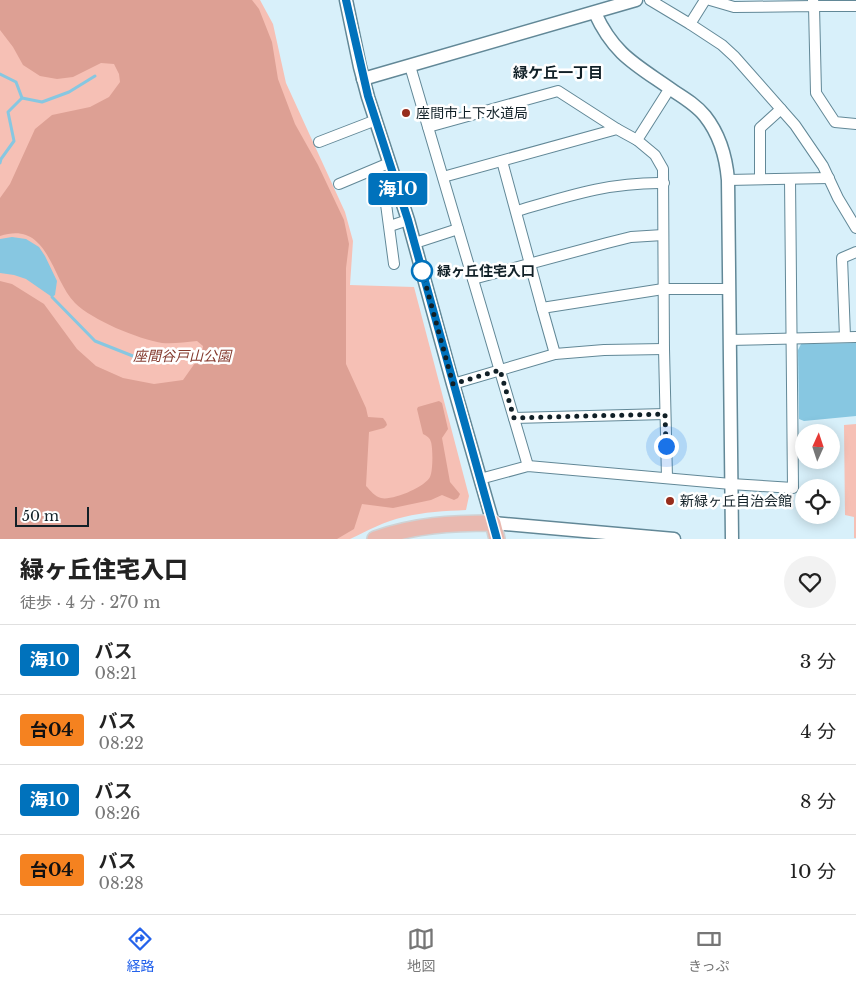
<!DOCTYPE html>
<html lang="ja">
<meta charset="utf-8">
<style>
:root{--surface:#fff;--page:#f2f2f2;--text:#222;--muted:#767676;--line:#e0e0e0;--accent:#2563eb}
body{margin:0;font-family:"Libre Baskerville","Noto Sans JP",serif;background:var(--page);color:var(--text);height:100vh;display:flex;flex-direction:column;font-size:19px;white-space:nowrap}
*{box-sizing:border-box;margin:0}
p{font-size:16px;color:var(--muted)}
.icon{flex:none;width:28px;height:28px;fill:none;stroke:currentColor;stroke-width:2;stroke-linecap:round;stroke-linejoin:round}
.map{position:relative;height:539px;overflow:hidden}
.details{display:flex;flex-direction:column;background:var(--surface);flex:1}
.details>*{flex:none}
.badge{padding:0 10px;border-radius:4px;font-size:18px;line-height:32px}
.needle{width:32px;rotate:3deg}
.fabs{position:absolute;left:795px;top:424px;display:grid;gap:10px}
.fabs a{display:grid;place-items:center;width:45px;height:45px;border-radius:50%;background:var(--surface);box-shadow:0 2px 12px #0003;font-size:25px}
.scale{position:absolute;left:15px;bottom:12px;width:74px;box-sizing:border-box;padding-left:5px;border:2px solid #112027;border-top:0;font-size:14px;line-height:18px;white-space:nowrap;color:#112027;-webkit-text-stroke:4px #fff;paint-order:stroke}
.you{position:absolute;width:25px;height:25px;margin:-12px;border:4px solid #fff;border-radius:50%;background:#1a73e8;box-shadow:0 0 0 8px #1a73e833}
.map>.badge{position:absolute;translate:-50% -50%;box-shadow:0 0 0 2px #fff}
.round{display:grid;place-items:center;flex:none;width:52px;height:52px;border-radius:26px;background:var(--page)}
.overview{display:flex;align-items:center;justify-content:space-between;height:85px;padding:0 20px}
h1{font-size:24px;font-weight:800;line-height:38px}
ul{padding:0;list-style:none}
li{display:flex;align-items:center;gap:15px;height:70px;padding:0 20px;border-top:1px solid var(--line)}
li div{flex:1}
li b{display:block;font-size:19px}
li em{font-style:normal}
li .badge{min-width:55px;font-weight:700;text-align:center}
.dock{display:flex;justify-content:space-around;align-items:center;height:70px;border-top:1px solid var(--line);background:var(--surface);font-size:14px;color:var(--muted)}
.dock a{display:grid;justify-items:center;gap:2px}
.dock .selected{color:var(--accent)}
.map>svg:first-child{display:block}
.green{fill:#f6c0b5}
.forest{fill:#dda094}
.water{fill:#87c7e1}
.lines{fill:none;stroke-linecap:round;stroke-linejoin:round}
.stream{stroke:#87c7e1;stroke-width:3}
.minor-casing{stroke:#628897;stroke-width:12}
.tertiary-casing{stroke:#628897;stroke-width:15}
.primary-casing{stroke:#cfd2d4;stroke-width:18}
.minor{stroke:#fff;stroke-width:10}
.tertiary{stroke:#fff;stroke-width:12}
.primary{stroke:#e9b9b0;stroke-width:15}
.line-casing{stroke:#fff;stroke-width:11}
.line{stroke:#0072bc;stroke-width:8}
.walk{stroke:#112027;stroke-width:5;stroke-dasharray:0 9}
.poi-dot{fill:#972d1c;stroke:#fff;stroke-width:2}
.stop-dot{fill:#fff;stroke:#0072bc;stroke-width:2.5}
.labels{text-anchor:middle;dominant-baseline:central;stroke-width:5;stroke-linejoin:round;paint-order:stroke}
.poi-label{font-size:14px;fill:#112027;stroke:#fff;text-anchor:start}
.stop-label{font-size:14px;font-weight:bold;fill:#112027;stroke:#fff;text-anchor:start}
.park-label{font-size:14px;font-style:italic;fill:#843a2e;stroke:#fff}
.neighbourhood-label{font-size:15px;font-weight:bold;fill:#112027;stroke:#fff}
</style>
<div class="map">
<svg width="856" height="539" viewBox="0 0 856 539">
<rect width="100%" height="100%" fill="#d8f0fa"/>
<g class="green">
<path d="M0 0H260L273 24 286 83 345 212 353 241 350 285 414 287 469 496 466 510C445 511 424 512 404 517 385 521 367 531 350 539H0Z"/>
<polygon points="856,424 856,538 854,538 854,517 845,515 844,425"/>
</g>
<path class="forest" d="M0 0H252L259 9 272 42 278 79 295 124 318 165 344 220 349 244 346 268V364L366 408 368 417 383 418 386 422 387 425 384 428 369 432 366 486C370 490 375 497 381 498 392 501 425 487 430 477 433 471 433 449 431 442 430 438 427 436 423 434L417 409 418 407 439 401 442 403 448 429 442 438 450 482 460 494 458 498 454 500 442 495 431 500 393 508 362 504 354 529 337 539H0V281L12 284 44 304 77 349 96 366 123 378 154 384 183 380 202 353 203 346 197 341C185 342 174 344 162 343 138 339 92 320 75 303 51 279 49 220 0 236V198L10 184 35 129 52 115 90 107 109 97 120 82 119 74 114 64 101 63 73 77 57 79 40 76 23 65 13 47 0 30Z"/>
<g class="water">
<polygon points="12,237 26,239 39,247 45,256 57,281 55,295 52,297 26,279 14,275 0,273 0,239"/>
<polygon points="856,343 856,416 804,421 799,419 798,350 801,344"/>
</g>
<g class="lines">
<g class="stream">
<polyline points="0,74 16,82 22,98 8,112 14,141 1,159 0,163"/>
<polyline points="22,98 42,102 69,92 95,76"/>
<polyline points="52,297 95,341 148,362"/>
</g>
<defs>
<g id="minor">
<polyline points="650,0 690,24 722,45 735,57 795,125 823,166 838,198 856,228"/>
<polyline points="710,0 734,7 814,6 816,93 835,122 856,124"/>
<polyline points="813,0 814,6 856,6"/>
<polyline points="690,24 705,0"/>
<polyline points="410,66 528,466"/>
<polyline points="428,127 558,91 617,129"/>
<polyline points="319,142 376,120"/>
<polyline points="502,161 542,308"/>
<polyline points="443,177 617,129 637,140"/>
<polyline points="760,179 760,128 781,109"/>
<polyline points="728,180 829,178"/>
<polyline points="339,184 389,163"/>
<polyline points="384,189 394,264"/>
<path d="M517 211C568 196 609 182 664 183"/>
<polyline points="390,226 408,220"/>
<polyline points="415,243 458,229"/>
<polyline points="473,279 607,243 631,237 663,235"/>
<polyline points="845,337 842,258 856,252"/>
<polyline points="729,340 856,337"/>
<polyline points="555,354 542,308 663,289 729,289"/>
<polyline points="453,384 555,354 604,350 664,349"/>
<polyline points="514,418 665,414"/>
<polyline points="667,478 664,349 663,169 655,155 637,140 670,88"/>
<polyline points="480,479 528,466 731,484 793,488 790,179"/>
</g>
<g id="tertiary">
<polyline points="346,0 360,67 368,97 408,220 453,384 493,523 674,539"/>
<path d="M595 13C615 57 639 66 675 92 686 99 697 106 705 116 720 135 726 156 728 180L732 539"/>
<polyline points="363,79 636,0"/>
</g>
<path id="primary" d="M375 539C415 525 451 523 493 523L497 539"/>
</defs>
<use href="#minor" class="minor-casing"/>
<use href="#tertiary" class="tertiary-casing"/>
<use href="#primary" class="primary-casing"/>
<use href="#minor" class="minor"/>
<use href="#tertiary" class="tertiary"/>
<use href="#primary" class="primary"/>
</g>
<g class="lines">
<defs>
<polyline id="line" points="346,0 368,96 408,220 497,539"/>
</defs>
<use href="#line" class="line-casing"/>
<use href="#line" class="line"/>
<polyline class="walk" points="422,271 453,384 500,370 514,418 665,414 666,446"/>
</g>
<g class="poi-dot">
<circle cx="406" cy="113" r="5"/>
<circle cx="670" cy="501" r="5"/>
</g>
<circle class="stop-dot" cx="422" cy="271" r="10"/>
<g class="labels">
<g class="poi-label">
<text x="416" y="113">座間市上下水道局</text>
<text x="680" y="501">新緑ヶ丘自治会館</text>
</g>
<g class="stop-label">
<text x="437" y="271">緑ヶ丘住宅入口</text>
</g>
<g class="park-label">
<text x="182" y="356">座間谷戸山公園</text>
</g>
<g class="neighbourhood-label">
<text x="558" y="72">緑ケ丘一丁目</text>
</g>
</g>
</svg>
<div class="fabs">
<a><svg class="needle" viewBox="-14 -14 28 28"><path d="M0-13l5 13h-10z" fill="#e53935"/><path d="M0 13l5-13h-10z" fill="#767676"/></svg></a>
<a><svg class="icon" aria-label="locate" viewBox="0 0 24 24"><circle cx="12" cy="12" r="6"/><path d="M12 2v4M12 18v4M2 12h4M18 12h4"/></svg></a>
</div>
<div class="scale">50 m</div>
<div class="you" style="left:666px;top:446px"></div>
<b class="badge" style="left:398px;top:189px;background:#0072bc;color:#fff">海10</b>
</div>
<section class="details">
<div class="overview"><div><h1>緑ヶ丘住宅入口</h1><p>徒歩 · 4 分 · 270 m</p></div><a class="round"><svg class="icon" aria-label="heart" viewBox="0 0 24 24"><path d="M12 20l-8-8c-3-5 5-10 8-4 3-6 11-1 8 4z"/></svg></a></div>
<ul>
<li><span class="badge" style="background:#0072bc;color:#fff">海10</span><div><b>バス</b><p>08:21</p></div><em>3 分</em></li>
<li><span class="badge" style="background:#f58220;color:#111">台04</span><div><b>バス</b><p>08:22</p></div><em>4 分</em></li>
<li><span class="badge" style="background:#0072bc;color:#fff">海10</span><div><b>バス</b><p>08:26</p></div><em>8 分</em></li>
<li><span class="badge" style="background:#f58220;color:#111">台04</span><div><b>バス</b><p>08:28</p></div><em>10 分</em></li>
</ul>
</section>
<nav class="dock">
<a class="selected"><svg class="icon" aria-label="directions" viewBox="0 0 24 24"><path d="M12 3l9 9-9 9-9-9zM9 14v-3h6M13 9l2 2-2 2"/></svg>経路</a>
<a><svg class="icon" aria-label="map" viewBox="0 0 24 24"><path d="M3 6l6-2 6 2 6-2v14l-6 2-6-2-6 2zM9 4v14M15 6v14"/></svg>地図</a>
<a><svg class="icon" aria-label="tickets" viewBox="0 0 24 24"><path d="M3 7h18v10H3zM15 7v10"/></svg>きっぷ</a>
</nav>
